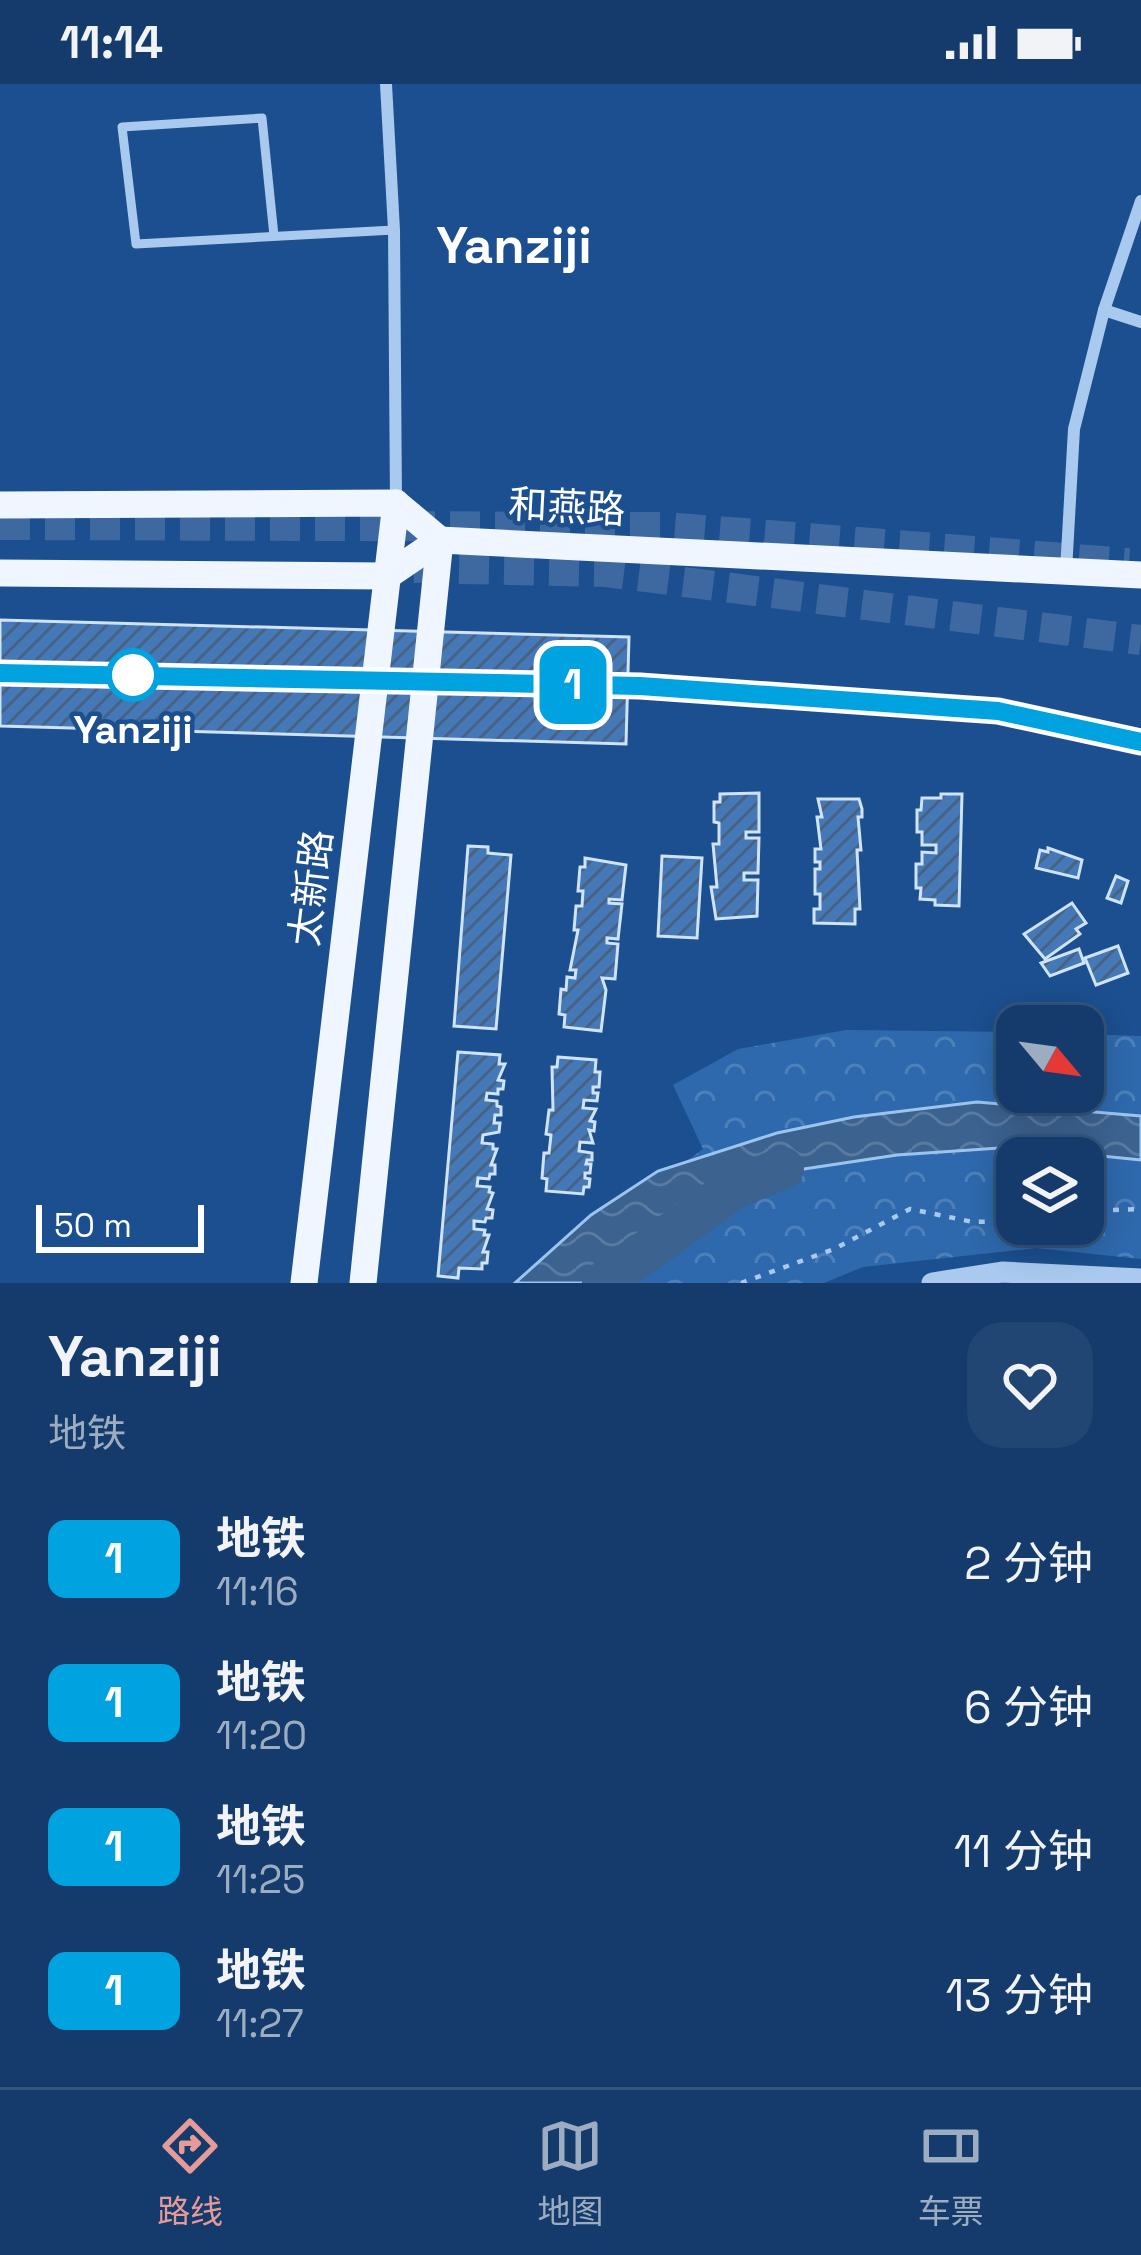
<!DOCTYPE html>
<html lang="zh">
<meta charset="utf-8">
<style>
:root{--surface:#143b6b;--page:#214673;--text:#f1f3f6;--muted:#9dadc1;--line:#33557e;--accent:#e69b98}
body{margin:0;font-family:"Space Grotesk","Noto Sans SC",sans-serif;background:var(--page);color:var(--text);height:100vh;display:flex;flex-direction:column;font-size:45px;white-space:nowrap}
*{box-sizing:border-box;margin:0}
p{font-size:39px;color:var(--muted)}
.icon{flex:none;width:66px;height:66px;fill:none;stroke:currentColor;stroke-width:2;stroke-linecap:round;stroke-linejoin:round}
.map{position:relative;height:1199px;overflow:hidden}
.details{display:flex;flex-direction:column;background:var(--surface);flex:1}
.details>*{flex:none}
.badge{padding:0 24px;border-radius:18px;font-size:42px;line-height:78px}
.needle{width:78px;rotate:119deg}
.tools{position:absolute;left:996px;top:921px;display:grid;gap:24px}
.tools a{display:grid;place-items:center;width:108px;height:108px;border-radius:24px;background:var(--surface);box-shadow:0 6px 30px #0003,0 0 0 3px var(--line);font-size:60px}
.scale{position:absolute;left:36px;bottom:30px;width:168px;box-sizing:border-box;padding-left:12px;border:6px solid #fff;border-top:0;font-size:33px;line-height:42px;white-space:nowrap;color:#fff;-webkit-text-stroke:9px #1b4f8f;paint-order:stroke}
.map>.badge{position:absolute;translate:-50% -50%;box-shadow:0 0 0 6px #fff}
.round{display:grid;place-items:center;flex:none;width:126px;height:126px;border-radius:36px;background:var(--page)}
.overview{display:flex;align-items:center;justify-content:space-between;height:204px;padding:0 48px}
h1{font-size:57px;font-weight:700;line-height:90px}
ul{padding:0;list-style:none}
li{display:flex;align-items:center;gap:36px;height:144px;padding:0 48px}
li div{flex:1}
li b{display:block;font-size:45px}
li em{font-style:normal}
li .badge{min-width:132px;font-weight:700;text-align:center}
.status{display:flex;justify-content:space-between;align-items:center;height:84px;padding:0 60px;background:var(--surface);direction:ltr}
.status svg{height:33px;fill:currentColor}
.dock{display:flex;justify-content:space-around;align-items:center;height:168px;border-top:3px solid var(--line);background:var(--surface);font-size:33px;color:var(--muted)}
.dock a{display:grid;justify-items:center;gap:6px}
.dock .current{color:var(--accent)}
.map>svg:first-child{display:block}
.forest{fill:url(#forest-crowns);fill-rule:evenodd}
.water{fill:url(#water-waves);stroke:#9cc4f0;stroke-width:3}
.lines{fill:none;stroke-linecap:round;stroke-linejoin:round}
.river{stroke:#3c6290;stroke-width:42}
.building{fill:url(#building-hatch);stroke:#cfe3fa;stroke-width:3}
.trunk-tunnel{stroke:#3d69a0;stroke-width:30;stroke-dasharray:30 15;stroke-linecap:butt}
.path{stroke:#a9c9ee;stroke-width:4.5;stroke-dasharray:6 9;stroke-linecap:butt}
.service{stroke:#a9c9ee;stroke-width:9}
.minor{stroke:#a9c9ee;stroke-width:12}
.tertiary{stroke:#a9c9ee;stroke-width:21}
.primary{stroke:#f0f6ff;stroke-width:27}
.line-casing{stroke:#fff;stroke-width:27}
.line{stroke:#00a2df;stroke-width:18}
.stop-dot{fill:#fff;stroke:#00a2df;stroke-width:6}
.labels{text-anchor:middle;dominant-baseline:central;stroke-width:9;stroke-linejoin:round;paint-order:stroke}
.street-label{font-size:39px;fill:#fff;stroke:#1b4f8f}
.stop-label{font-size:39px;font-weight:bold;fill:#fff;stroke:#1b4f8f}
.district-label{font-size:51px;font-weight:bold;fill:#fff;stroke:#1b4f8f}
</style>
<div class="status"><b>11:14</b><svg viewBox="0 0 49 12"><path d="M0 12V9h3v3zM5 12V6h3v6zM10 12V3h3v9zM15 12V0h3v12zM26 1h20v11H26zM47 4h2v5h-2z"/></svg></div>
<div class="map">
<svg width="1141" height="1199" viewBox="0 0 1141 1199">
<defs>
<pattern id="forest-crowns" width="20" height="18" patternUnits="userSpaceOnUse" patternTransform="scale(3)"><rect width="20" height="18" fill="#2e69ad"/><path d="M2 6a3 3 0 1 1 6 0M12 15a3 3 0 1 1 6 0" fill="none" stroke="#4d80b9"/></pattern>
<pattern id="water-waves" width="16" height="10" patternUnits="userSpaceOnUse" patternTransform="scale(3)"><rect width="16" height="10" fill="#3c6290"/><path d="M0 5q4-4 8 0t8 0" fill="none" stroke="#597aa1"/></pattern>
<pattern id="building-hatch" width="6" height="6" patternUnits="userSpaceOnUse" patternTransform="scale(3)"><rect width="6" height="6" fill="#4478b7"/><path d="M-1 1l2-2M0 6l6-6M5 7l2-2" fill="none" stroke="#486282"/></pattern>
</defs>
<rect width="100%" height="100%" fill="#1b4f8f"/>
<path class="forest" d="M846 946 1017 948V1008H1083V950L1141 952V1175L1036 1164 863 1183 824 1199H520L703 1065 673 1001 738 965ZM1017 1074H1083V1140H1017Z"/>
<polygon class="water" points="977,1018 1141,1032 1141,1076 1014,1063 897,1071 784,1088 706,1114 653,1143 583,1199 515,1199 591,1131 658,1087 777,1049 854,1033"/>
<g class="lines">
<polyline class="river" points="603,1199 734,1104 783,1084"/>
</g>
<g class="building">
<polygon points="0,536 629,553 626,660 0,642"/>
<polygon points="759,709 759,748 746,748 746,754 759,754 758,789 744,789 744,796 758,796 757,832 716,835 711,803 717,803 713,760 719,760 719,739 714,738 714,718 720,718 720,710"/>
<polygon points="941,710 962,710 959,822 935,821 935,816 920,815 921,804 916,804 916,780 922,780 922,768 936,769 936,761 922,761 922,748 917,748 917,726 921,726 922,714 941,714"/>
<polygon points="818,715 859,715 862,725 862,733 858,733 861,766 857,766 860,825 855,825 855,840 814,839 814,825 820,825 820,810 815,810 815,785 820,785 820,778 815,778 815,765 821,765 817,733 822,733"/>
<polygon points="468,762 488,763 488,769 511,771 496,945 454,942"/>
<polygon points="1048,764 1082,776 1078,794 1036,784 1040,766 1048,768"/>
<polygon points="662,772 702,774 697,854 658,852"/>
<polygon points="585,774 626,781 622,816 609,815 609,819 622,820 618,855 607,854 607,859 618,860 615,895 602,894 606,906 601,947 564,943 565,931 559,930 561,905 566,906 567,893 575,894 576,886 570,886 578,846 574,846 576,822 582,822 583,807 578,807 580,783 585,783"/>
<polygon points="1116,792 1128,797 1121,819 1107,814"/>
<polygon points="1072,819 1086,839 1076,845 1080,850 1045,875 1024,850"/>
<polygon points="1118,862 1128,889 1096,901 1085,874"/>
<polygon points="1079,865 1084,879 1050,892 1041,879"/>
<polygon points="458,968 500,971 499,980 505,980 498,996 504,997 503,1005 498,1005 498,1010 487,1009 486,1016 497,1017 497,1022 501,1023 501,1031 495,1031 494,1039 500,1039 499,1048 483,1051 482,1059 493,1060 493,1065 497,1065 491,1081 495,1081 495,1090 490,1090 489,1095 478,1094 477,1102 490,1103 489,1108 493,1109 487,1125 493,1126 492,1134 486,1134 485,1138 474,1137 474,1145 485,1146 484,1151 489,1151 483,1168 488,1168 487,1179 482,1179 482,1185 459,1184 458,1194 438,1192"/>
<polygon points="558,973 596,976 595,988 600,988 599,1003 593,1003 593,1009 598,1009 597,1017 584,1016 583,1024 596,1025 590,1037 595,1038 594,1047 589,1046 593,1059 580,1058 579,1067 592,1069 592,1076 587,1076 586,1080 591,1080 590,1089 585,1089 585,1094 590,1095 589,1103 584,1103 583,1110 546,1107 547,1095 542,1094 544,1069 549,1069 551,1051 546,1050 549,1026 553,1026 552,983 557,983"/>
</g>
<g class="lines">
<g class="trunk-tunnel">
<polyline points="0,441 665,443 1129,479"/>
<polyline points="414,484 606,488 1141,556"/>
</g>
<g class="path">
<polyline points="1083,1127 1141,1125"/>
<polyline points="741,1199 834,1165 910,1125 973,1138 1017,1137"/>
</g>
<polyline class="service" points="274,152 262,34 122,43 136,160 394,146"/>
<g class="minor">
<polyline points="386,0 394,146 396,418"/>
<polyline points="1104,226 1141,238"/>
<polyline points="1066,487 1074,345 1104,226 1141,117"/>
</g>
<polyline class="tertiary" points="932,1199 1002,1188 1141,1195"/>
<g class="primary">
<polyline points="0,421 396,419 440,456"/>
<polyline points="0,489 387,492 440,456 1141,491"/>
<polyline points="304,1199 396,419"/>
<polyline points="363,1199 440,456"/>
</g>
</g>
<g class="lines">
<defs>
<polyline id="line" points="0,589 640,602 998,627 1141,658"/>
</defs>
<use href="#line" class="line-casing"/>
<use href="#line" class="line"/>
</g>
<circle class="stop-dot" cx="133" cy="591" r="24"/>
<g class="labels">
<g class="street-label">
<text transform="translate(567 423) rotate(3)">和燕路</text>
<text transform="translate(311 804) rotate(-83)">太新路</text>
</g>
<g class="stop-label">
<text x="133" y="645">Yanziji</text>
</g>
<g class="district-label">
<text x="514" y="161">Yanziji</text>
</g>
</g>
</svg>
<div class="tools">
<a><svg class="needle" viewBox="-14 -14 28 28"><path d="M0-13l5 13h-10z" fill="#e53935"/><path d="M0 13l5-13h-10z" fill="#9dadc1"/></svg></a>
<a><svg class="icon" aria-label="layers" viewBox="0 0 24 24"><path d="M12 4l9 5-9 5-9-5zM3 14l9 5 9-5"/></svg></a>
</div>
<div class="scale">50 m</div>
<b class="badge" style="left:573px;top:601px;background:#00a2df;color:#fff">1</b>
</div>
<section class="details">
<div class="overview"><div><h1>Yanziji</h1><p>地铁</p></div><a class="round"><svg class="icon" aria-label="heart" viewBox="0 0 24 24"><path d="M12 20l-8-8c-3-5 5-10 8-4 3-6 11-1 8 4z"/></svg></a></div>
<ul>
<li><span class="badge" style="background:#00a2df;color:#fff">1</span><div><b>地铁</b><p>11:16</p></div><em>2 分钟</em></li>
<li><span class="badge" style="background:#00a2df;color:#fff">1</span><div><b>地铁</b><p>11:20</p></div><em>6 分钟</em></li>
<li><span class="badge" style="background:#00a2df;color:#fff">1</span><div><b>地铁</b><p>11:25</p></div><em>11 分钟</em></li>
<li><span class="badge" style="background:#00a2df;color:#fff">1</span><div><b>地铁</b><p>11:27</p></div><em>13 分钟</em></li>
</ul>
</section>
<nav class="dock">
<a class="current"><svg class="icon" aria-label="directions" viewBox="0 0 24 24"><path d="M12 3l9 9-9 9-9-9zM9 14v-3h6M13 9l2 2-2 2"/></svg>路线</a>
<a><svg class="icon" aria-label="map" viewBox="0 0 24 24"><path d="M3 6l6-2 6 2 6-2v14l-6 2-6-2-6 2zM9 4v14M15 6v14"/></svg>地图</a>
<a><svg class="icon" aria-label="tickets" viewBox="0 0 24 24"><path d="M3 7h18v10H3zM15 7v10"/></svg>车票</a>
</nav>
